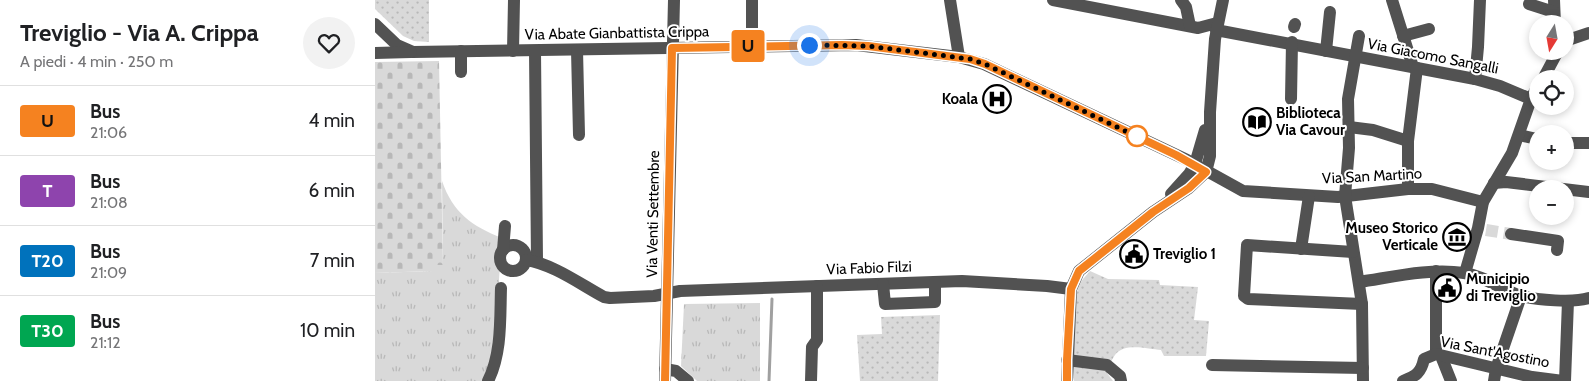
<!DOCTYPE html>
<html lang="it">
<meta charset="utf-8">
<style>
:root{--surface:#fff;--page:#f2f2f2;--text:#202124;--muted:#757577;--line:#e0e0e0}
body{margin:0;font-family:Cabin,sans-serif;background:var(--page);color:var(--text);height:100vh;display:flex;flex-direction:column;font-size:19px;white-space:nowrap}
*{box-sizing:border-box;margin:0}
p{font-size:16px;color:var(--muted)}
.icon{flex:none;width:28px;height:28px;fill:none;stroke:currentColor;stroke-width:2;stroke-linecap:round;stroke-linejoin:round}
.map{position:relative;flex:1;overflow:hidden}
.panel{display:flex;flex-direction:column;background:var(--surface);width:375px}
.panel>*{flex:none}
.badge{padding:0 10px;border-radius:4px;font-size:18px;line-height:32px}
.needle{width:32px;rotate:191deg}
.controls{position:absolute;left:1154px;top:15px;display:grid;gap:10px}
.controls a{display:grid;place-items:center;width:45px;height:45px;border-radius:50%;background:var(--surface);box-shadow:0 2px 8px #0003;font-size:25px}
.you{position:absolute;width:25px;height:25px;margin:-12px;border:4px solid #fff;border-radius:50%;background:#1a73e8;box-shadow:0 0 0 8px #1a73e833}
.map>.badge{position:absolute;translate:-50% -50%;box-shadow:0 0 0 2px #fff}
.round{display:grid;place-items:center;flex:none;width:52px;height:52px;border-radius:26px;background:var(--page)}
.head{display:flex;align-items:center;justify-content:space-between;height:85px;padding:0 20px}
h1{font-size:24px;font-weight:800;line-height:38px}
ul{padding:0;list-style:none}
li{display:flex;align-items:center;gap:15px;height:70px;padding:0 20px;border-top:1px solid var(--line)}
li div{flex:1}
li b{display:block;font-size:19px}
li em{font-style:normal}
li .badge{min-width:55px;font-weight:700;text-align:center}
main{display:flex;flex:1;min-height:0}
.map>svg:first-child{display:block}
.grass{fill:url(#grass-tufts)}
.cemetery{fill:url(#cemetery-stones)}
.park{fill:url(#park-dots)}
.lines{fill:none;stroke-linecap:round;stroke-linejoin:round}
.stream{stroke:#a0a0a0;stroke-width:3}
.minor-tunnel{stroke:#d9d9d9;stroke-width:12;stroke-dasharray:12 6;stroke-linecap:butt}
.minor{stroke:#525252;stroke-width:12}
.line-casing{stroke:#fff;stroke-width:11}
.line{stroke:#f58220;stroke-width:8}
.walk{stroke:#000;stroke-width:5;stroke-dasharray:0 9}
.stop-dot{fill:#fff;stroke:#f58220;stroke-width:2.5}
.labels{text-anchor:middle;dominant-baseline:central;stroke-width:4;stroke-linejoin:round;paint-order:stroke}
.street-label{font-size:15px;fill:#000;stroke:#fff}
.poi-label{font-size:15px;font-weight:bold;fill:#000;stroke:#fff;text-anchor:start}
</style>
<main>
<section class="panel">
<div class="head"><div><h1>Treviglio - Via A. Crippa</h1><p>A piedi · 4 min · 250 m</p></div><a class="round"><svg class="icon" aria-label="heart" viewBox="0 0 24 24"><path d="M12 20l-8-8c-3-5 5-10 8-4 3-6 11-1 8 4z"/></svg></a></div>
<ul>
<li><span class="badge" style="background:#f58220;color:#111">U</span><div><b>Bus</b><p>21:06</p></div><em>4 min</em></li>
<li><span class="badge" style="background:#8e44ad;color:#fff">T</span><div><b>Bus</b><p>21:08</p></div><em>6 min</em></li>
<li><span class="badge" style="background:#0072bc;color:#fff">T20</span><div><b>Bus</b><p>21:09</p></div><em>7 min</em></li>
<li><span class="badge" style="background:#00a651;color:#fff">T30</span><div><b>Bus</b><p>21:12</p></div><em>10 min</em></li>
</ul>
</section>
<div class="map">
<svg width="1214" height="381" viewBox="0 0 1214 381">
<defs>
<pattern id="grass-tufts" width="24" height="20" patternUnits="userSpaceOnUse" patternTransform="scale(1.25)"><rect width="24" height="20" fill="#d9d9d9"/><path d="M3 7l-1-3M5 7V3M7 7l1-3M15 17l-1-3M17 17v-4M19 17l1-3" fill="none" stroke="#b8b8b8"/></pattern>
<pattern id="cemetery-stones" width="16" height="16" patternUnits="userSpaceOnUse" patternTransform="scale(1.25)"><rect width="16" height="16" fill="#d9d9d9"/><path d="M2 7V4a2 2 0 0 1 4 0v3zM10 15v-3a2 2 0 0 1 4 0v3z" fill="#b8b8b8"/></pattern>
<pattern id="park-dots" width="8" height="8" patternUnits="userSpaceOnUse" patternTransform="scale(1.25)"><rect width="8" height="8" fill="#d9d9d9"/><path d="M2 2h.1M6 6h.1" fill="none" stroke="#b8b8b8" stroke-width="1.8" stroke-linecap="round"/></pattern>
</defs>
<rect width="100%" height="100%" fill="#fff"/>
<g class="grass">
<path d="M67 181C78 213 97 226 127 238L119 348 108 381H0V273L57 271V265H68Z"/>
<polygon points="385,303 385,381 322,381 306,366 309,304"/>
</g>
<polygon class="cemetery" points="64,61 68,265 57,265 57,271 0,273 0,62"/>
<g class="park">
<polygon points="0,0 54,0 54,42 39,41 28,36 0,9"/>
<path d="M715 271 733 279 784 280 785 285 823 287 819 320 834 321 831 356H789L786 350C773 349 749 342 740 355 736 360 734 368 732 373L738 381H699C696 358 695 303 705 284 707 279 712 275 715 271Z"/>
<polygon points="565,315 563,381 485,381 482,335 507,334 506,317"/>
</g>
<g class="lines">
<polyline class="stream" points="394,381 397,299"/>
<polyline class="minor-tunnel" points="1111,230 1136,234"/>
<g class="minor">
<polyline points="575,0 584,57"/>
<polyline points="678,0 823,28 842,23"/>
<polyline points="806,0 811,7 815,26"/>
<polyline points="1017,0 1038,67"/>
<polyline points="1179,0 1180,24"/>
<polyline points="1154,4 1179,12"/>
<polyline points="0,24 22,45 38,52 481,45 584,57 609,64 812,160 868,191 963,197 1033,189 1057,189 1108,202"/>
<polyline points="919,27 920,24"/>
<polyline points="841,30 1100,79 1125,86 1156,99"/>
<polyline points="984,36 973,99 974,148 970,196 987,304 988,381"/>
<polyline points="1028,36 1054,29"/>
<polyline points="1190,43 1193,40 1214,33"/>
<polyline points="377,46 377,1"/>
<polyline points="202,50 204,135"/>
<polyline points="138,51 139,0"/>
<polyline points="160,51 162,261"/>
<polyline points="951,51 955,12"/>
<polyline points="0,53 36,52"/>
<polyline points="86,72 86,51"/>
<polyline points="1100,79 1103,47 1105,0"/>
<polyline points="1168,79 1183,51"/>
<polyline points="916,99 917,42"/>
<polyline points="974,127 998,130 1033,141"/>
<polyline points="1144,135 1162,139"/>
<polyline points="1190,143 1214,143"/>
<polyline points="1119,183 1131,182 1214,192"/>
<polyline points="1033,189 1033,141 1042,68"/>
<polyline points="796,194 814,174 820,164 830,130"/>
<polyline points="1136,234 1183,241 1182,250"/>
<circle cx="138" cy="258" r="13"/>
<polyline points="926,249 934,196"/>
<polyline points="128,250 130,226"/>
<polyline points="978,252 872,245 869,296 873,299 987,304"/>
<path d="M151 260C178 264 205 284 229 297L235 298 279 296 305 291 587 281 672 286 696 289"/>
<polyline points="1061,271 1061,354"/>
<polyline points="1090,273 1103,228 1108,202 1137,153 1156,99 1162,87"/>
<path d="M984 282C1018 277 1054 268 1089 273 1110 276 1126 290 1146 296 1162 300 1198 303 1214 298"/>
<polyline points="508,284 510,304 560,302 560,282"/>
<polyline points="1066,356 1076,381"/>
<polyline points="692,360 732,365 745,376 746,381"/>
<polyline points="837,365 988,368"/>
<polyline points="290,369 301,371 313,381"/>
<path d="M113 381C127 353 125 319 126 288"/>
<polyline points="290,381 299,0"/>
<polyline points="436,381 437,347 442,340 442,286"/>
<polyline points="692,381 696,289 704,271 778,212 814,188 831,172 835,156 835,112 840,39 848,0"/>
<path d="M1028 381C1041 376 1046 373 1049 359L1061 354 1157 377 1188 381"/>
<polyline points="1119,381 1121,369 1146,296"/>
<polyline points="1190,381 1193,301"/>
</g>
</g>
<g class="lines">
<defs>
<polyline id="line" points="290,381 297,48 467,45 493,46 595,59 610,64 801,155 831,172 814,188 778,212 704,271 696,289 692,360 692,381"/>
</defs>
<use href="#line" class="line-casing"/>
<use href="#line" class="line"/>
<polyline class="walk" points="434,45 493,46 595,59 610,64 769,140 762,136"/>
</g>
<defs>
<symbol id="hospital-ring" viewBox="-11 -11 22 22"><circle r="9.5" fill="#fff" stroke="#000" stroke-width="1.5"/><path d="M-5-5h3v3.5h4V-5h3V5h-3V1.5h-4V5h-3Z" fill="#000"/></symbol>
<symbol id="library-ring" viewBox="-11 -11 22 22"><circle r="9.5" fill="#fff" stroke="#000" stroke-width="1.5"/><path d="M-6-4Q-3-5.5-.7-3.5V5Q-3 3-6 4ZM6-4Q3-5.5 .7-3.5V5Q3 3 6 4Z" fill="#000"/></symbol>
<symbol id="museum-ring" viewBox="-11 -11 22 22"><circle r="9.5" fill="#fff" stroke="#000" stroke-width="1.5"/><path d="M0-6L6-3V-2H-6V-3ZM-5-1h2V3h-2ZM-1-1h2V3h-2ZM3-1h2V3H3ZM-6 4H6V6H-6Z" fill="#000"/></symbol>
<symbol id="civic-ring" viewBox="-11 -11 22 22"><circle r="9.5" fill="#fff" stroke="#000" stroke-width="1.5"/><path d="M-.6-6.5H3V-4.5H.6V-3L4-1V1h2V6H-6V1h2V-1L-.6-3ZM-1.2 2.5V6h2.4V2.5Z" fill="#000"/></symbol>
</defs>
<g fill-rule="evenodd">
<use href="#hospital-ring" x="606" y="83" width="32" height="32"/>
<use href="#library-ring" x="866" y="106" width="32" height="32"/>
<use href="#museum-ring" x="1066" y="221" width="32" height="32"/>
<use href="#civic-ring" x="743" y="238" width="32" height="32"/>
<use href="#civic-ring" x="1056" y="272" width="32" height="32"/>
</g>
<circle class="stop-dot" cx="762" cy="136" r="10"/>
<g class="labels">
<g class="street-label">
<text transform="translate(242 33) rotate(-1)">Via Abate Gianbattista Crippa</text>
<text transform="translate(1058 56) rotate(11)">Via Giacomo Sangalli</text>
<text transform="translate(997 176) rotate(-3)">Via San Martino</text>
<text transform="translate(278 214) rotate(-89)">Via Venti Settembre</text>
<text transform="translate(494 268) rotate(-2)">Via Fabio Filzi</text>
<text transform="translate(1120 352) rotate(11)">Via Sant'Agostino</text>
</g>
<g class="poi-label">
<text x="603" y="99" text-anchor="end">Koala</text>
<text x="901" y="113">Biblioteca<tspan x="901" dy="17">Via Cavour</tspan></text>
<text x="1063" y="228" text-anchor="end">Museo Storico<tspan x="1063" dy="17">Verticale</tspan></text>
<text x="778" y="254">Treviglio 1</text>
<text x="1091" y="279">Municipio<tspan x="1091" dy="17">di Treviglio</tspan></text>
</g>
</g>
</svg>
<div class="controls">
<a><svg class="needle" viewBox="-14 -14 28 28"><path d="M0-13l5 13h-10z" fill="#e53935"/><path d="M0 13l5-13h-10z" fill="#757577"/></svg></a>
<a><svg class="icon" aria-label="locate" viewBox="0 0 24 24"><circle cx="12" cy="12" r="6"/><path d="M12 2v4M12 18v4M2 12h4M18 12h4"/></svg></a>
<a>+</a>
<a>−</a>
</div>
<div class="you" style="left:434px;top:45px"></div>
<b class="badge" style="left:373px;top:46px;background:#f58220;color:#111">U</b>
</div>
</main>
